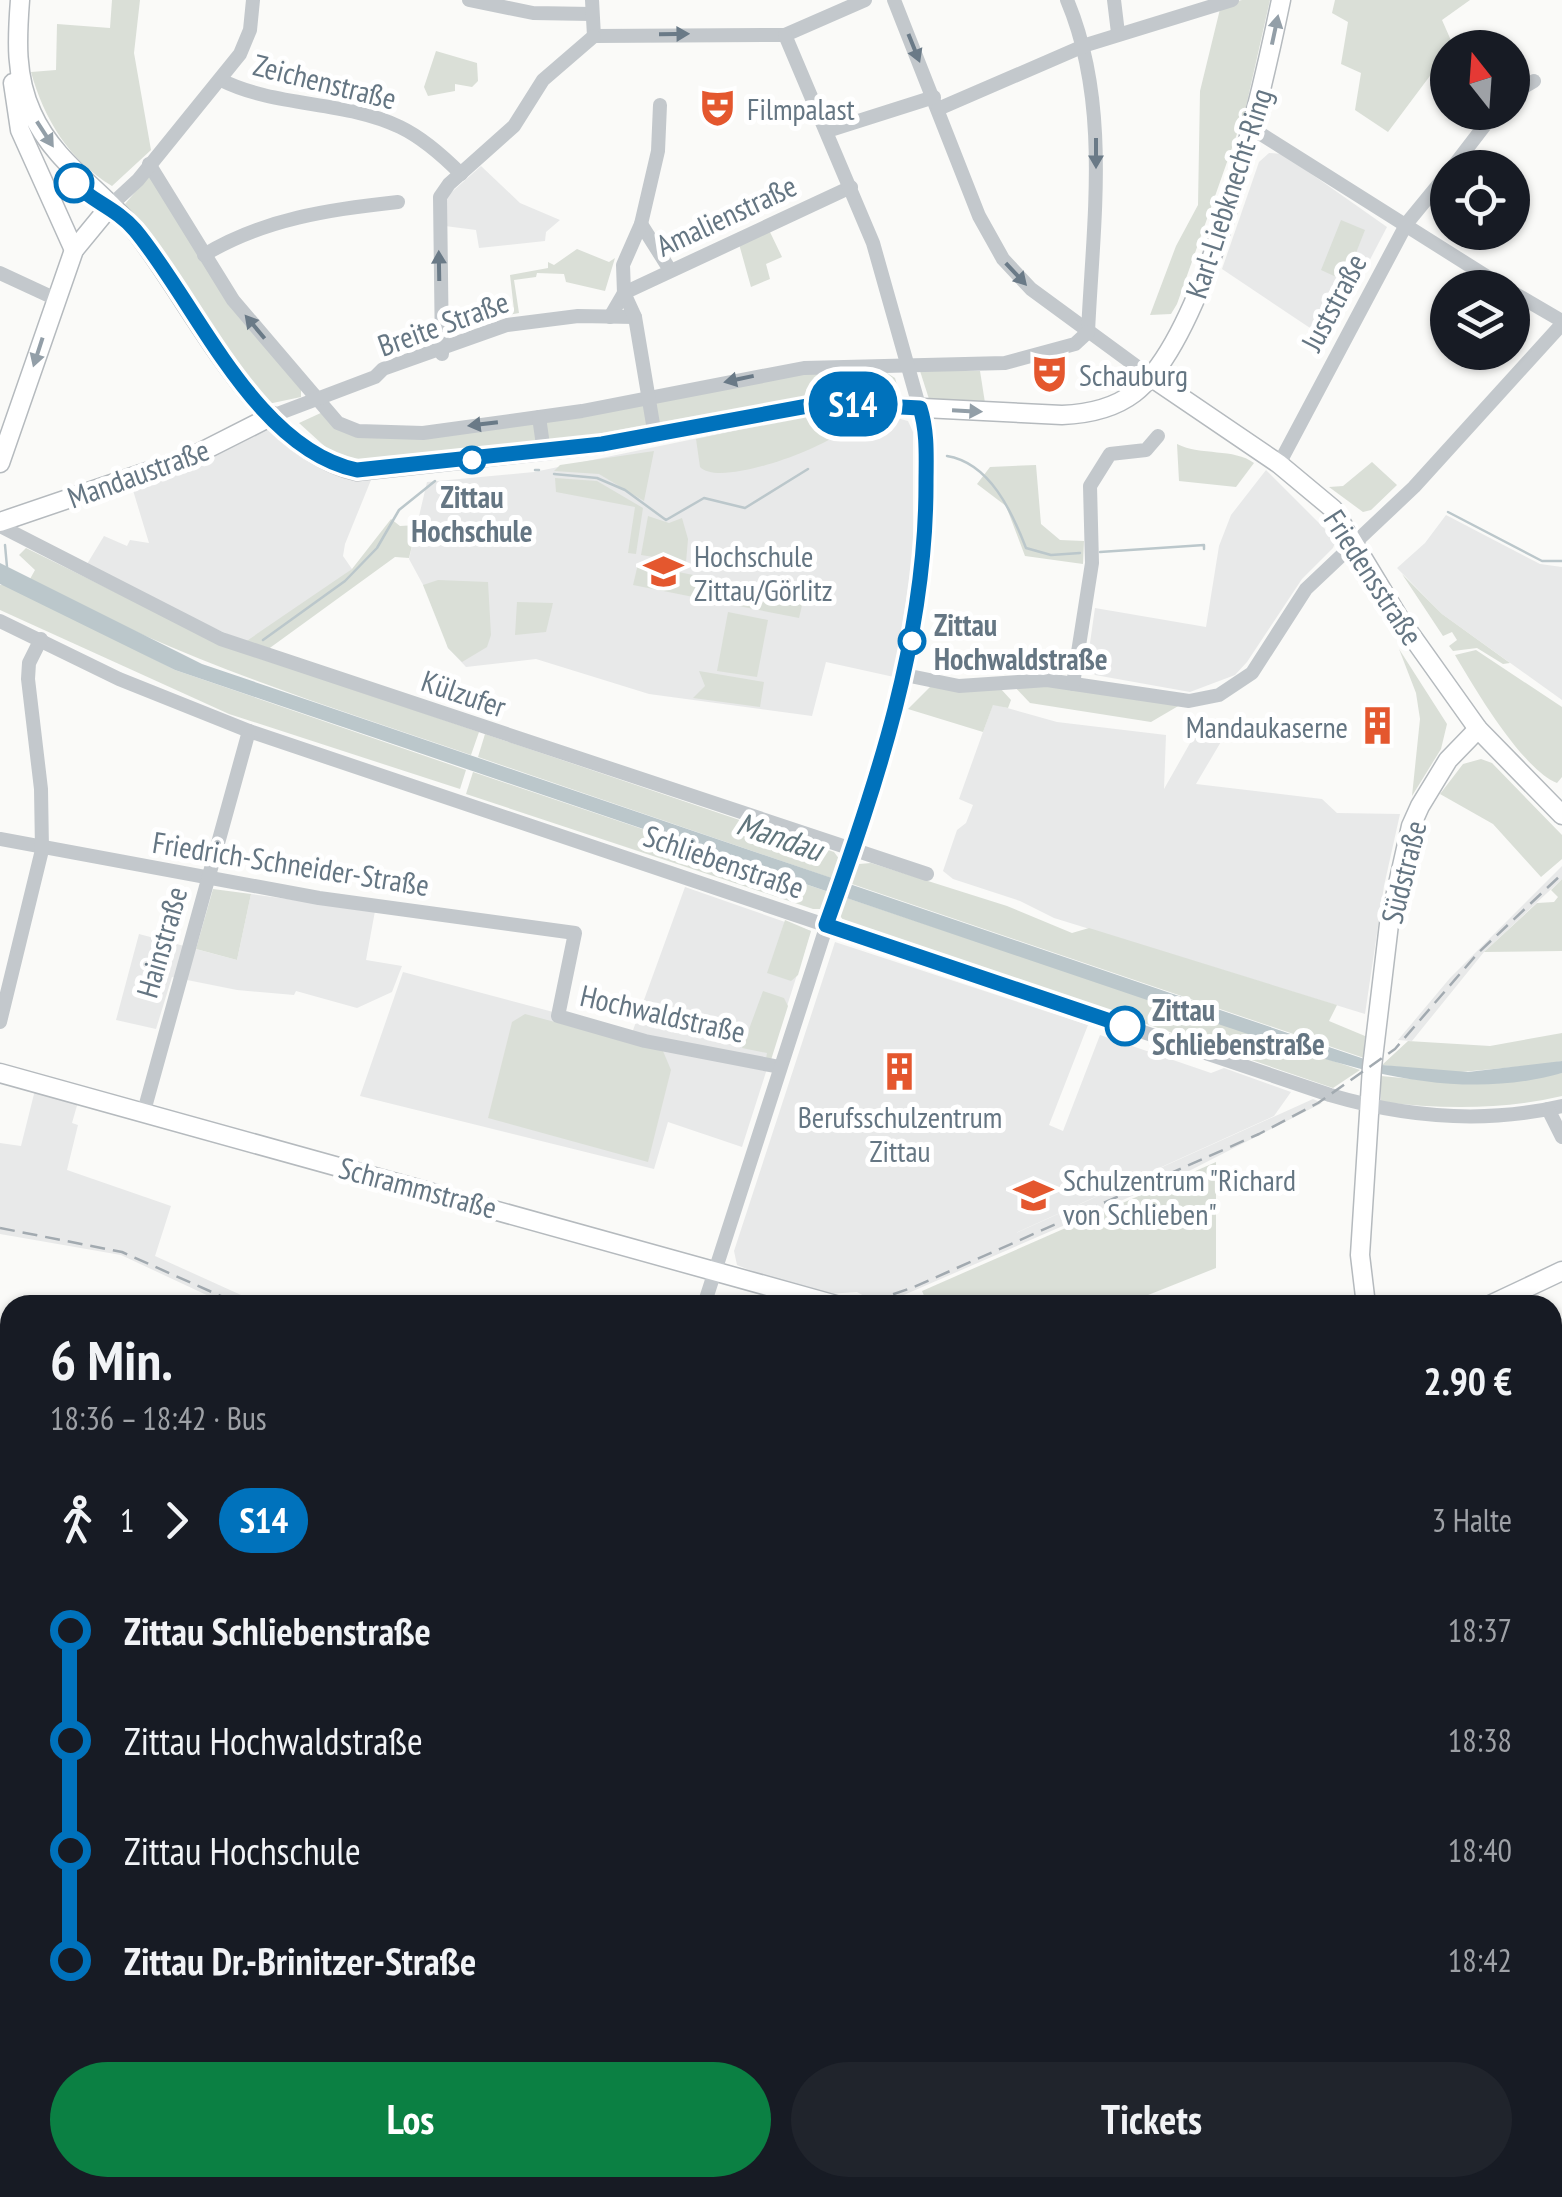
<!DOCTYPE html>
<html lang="de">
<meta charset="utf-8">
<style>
:root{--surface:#171b24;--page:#20242c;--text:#f1f3f6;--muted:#9ea1a6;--accent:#0b8043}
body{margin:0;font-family:"PT Sans Narrow",sans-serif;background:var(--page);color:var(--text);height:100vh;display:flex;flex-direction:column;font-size:38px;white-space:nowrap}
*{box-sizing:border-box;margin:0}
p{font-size:32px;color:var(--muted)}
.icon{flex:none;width:55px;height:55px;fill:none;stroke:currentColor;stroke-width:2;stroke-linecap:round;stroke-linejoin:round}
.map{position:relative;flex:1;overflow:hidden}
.side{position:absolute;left:0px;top:1295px;width:1562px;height:902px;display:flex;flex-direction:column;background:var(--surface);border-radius:30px 30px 0 0;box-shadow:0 2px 8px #0004}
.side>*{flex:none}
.badge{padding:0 20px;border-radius:32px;font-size:35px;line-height:65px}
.needle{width:65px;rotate:343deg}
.fabs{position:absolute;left:1430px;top:30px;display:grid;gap:20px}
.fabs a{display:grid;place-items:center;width:100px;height:100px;border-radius:50%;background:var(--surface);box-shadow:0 2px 8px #0004;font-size:50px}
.map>.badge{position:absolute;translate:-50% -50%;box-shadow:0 0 0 5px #fff}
.legs{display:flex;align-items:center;gap:15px;height:110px;padding:0 50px;font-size:32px}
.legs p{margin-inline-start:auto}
.head{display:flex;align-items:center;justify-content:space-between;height:170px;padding:0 50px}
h1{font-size:55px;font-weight:600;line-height:75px}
.cta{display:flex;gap:20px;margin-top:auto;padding:20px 50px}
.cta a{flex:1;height:115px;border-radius:60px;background:var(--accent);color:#fff;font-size:40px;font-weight:600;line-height:115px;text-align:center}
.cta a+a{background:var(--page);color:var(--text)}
ul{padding:0 50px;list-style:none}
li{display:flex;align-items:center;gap:35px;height:110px;font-size:38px}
li i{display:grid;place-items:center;width:15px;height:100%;margin:0 12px;background:currentColor}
li i::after{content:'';width:25px;height:25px;margin:-12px;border:8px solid;border-radius:50%;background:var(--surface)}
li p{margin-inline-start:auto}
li:first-child i{background:linear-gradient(#0000 50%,currentColor 0)}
li:last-child i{background:linear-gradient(currentColor 50%,#0000 0)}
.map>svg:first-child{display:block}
.built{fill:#e8e9e9}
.green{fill:#dadfd7}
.water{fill:#bbc7cb}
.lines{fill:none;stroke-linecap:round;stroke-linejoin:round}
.stream{stroke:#bbc7cb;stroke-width:2.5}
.major-casing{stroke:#b5babe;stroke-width:21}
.minor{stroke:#c3c8cc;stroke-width:14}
.major{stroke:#fff;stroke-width:18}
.rail{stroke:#a2aab0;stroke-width:2.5;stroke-dasharray:15 8;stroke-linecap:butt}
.oneway{fill:#939fa8}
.oneway2{fill:#6a7a87}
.line-1-casing{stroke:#fff;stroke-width:22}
.line-1{stroke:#0072bc;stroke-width:15}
.stop-1-dot{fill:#fff;stroke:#0072bc;stroke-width:5}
.labels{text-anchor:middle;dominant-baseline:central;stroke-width:10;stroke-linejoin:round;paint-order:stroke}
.street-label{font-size:30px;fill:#657683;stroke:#fff}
.poi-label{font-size:30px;fill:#657683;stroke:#fff;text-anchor:start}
.stop-label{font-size:30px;font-weight:bold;fill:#657683;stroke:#fff;text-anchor:start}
.water-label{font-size:32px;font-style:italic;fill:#60757c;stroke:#fff}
</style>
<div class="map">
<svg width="1562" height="2197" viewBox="0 0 1562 2197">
<rect width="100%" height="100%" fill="#fafaf8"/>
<g class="built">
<polygon points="1269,153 1283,154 1387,227 1328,340 1222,269 1259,162"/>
<polygon points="481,166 520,203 560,220 546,232 545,241 479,248 476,230 445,226 445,198"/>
<polygon points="810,415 897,418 908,421 913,432 913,557 894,677 826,662 812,716 649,694 536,659 466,667 448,648 434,605 409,559 427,482 534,472"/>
<polygon points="269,423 307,459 335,474 371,480 345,544 343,556 352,569 328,588 245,642 84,569 104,536 127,546 130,540 149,543 132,487 193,466"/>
<polygon points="1266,470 1336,540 1333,548 1302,579 1247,662 1235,675 1190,692 1095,675 1087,664 1095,608 1206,627 1219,546 1231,515"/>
<polygon points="1446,515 1540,564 1562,567 1562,700 1442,614 1397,568 1425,543"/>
<polygon points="993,704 1057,722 1166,735 1164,789 1202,722 1225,735 1196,784 1322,799 1337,813 1400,814 1384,886 1365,1014 1054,918 1020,901 953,879 943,871 957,830 966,823 973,805 959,799"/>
<polygon points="1562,866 1562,879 1484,952 1412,1041 1398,1040 1450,978"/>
<polygon points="685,887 811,931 742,1147 668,1122 654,1169 360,1096 403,972 632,1033"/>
<polygon points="251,894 375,911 366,960 402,966 392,992 357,1008 296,991 294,995 237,990 172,977 156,1029 116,1020 139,934 237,960"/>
<polygon points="835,942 1088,1025 1049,1125 1063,1131 1100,1035 1211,1073 1224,1068 1291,1092 1274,1116 914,1279 1313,1099 1322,1103 1185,1173 890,1301 859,1305 845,1300 864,1296 857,1292 828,1294 769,1278 737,1265 734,1251"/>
<polygon points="35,1090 78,1102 72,1123 78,1125 67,1170 171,1206 155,1256 263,1305 228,1305 121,1255 0,1234 0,1143 21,1146"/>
<polygon points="1562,1567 1562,1696 1560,1706 1553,1709 1553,1571"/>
</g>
<g class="green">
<path d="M112 0H140L134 53 151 150 112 186C69 160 44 119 31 72L56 70 57 24 110 28Z"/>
<polygon points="1242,0 1270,0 1245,111 1177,304 1171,314 1150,315 1176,246 1198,205 1200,91 1221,5"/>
<polygon points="1335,0 1470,0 1442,20 1453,45 1388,132 1355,110 1361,73 1341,64 1348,22 1332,13"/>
<polygon points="436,51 477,63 478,81 472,87 455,84 455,91 428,96 424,87"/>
<polygon points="152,172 301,389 301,397 268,404 125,204"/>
<polygon points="1341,220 1365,230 1345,281 1321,270"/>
<polygon points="769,230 782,257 766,264 770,279 751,287 739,244"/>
<polygon points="577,249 609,262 615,258 605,291 566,282 564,274 537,273 536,277 514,280 519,313 508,315 514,310 510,275 548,268 548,262 554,265"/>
<polygon points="806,371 887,373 895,378 900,395 805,396 548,443 364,461 332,453 299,423 325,411 330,420 403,437"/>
<polygon points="920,371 980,371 985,403 929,399"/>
<path d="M810 415H830L833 437C812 452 719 487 700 467L696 439Z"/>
<path d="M1177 444C1201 456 1234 448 1254 463L1236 487 1179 481Z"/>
<polygon points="654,451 644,501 599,474 554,471 560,465"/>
<polygon points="1372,462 1397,485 1371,510 1363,512 1329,487 1343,486"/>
<polygon points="1036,465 1041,524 1060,540 1084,541 1083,564 1025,556 1006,506 977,484 990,467"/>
<polygon points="555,478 597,481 643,508 636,554 628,553 635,507 556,492"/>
<polygon points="648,516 669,523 682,518 688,539 686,562 641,555"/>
<polygon points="391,519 400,526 417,525 409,558 395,557 267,650 245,642 352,569"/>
<path d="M26 548 219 643 479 732 471 755C318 703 173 658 30 579L35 570 19 555Z"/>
<polygon points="638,564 804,597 799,618 633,585"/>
<polygon points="1402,574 1442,614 1510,663 1503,664 1477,648 1453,651 1449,646 1457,640 1452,632 1443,636"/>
<polygon points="438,580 488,582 491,635 487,647 462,662 448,648 423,585"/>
<polygon points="7,584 175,670 466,770 460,789 229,714 0,610 0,585"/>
<polygon points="517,602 553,603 546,632 515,635"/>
<polygon points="728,612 768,620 757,677 717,671"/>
<polygon points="1399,649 1447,724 1441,749 1412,796 1420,719 1416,693"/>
<path d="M1476 650 1562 707V777L1557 783C1522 769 1475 689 1455 655Z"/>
<polygon points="699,671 764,682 760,707 693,698 705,686"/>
<polygon points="1035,684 1180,705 1151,722 1030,703 1014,686"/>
<polygon points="930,687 1000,688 1011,700 1008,708 993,705 983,732 908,709"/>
<polygon points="485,734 834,852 840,860 834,879 478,757"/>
<polygon points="1481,759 1492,763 1562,835 1562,859 1541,877 1493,824 1440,794 1463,764"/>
<polygon points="473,772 829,892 824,909 813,909 466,794"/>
<polygon points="871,863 1007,906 1072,933 1089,928 1337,1005 1329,1021 1365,1036 1364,1058 849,883 859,864"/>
<polygon points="1562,879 1562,951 1484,952 1537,903 1554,902 1558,897 1551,890"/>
<polygon points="213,889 251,894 237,960 196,949"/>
<polygon points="844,897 1360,1070 1333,1088 843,920 839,914"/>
<polygon points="785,920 811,931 798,975 791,981 767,973"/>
<polygon points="763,991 784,998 788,1006 771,1060 766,1059 767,1053 742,1048"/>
<polygon points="525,1014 663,1051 671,1070 648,1162 488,1118 512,1022"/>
<polygon points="1562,1033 1562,1061 1547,1064 1450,1073 1382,1065 1408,1041 1490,1046"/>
<path d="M1562 1073V1096C1502 1110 1442 1109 1381 1102V1076L1466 1084Z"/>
<polygon points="1216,1162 1216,1268 1123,1305 928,1305 922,1291"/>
<polygon points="997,2188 1123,2188 1119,2197 1003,2197"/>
</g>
<path class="water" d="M0 563 202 664 1382 1065 1468 1072 1562 1061V1073C1442 1107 1325 1059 1212 1022L175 670 0 584Z"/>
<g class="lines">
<g class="stream">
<path d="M947 456C990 463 1012 512 1026 548L1051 555 1080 553"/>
<polyline points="535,470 539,470"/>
<polyline points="554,474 597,478 625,490 666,520 704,498 745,508 808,469"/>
<polyline points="1448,512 1542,561 1562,561"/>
<polyline points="5,545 7,567"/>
<polyline points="1100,552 1204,545 1204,549"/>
<polyline points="263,640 345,581 377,548 399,510 435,481"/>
</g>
<defs>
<g id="major">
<path d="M20 0C17 39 15 76 32 113 54 163 104 191 137 233 195 307 258 449 357 471L602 444 824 403 1062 415C1087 414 1113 409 1134 393 1207 337 1262 92 1281 0"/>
<polyline points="13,83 20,130 74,250"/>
<polyline points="1151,377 1279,464 1333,509 1399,618 1478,729 1562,815"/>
<polyline points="0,463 74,250 111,205"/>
<polyline points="0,522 191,457 272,416"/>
<polyline points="0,1073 836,1305"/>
<polyline points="1366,1305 1360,1255 1372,1067 1389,924 1411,826 1420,806 1448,760 1478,729"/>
<polyline points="1490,1305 1562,1271"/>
<polyline points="1552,1799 1562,1819"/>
</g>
</defs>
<use href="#major" class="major-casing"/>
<g class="minor">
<polyline points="469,0 533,13 592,14"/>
<polyline points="592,0 594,36"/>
<polyline points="894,0 979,216 1003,259 1031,289 1151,377"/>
<path d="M1067 0C1111 104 1093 222 1088 332"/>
<polyline points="1114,0 1118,33"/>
<polyline points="785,35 865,0"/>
<polyline points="594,36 785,35"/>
<path d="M221 80C277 108 344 100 400 127 423 138 443 156 461 174"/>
<polyline points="1512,94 1534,81"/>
<polyline points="938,109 1086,45 1232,0"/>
<polyline points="1253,129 1505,288"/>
<polyline points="827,131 934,97"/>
<polyline points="149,164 233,300 338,423 358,431 423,433 582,411 804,368 1005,363 1075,344 1088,332"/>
<polyline points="1452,168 1495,112"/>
<polyline points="111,205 138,180 240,54 250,30 253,0"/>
<polyline points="641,224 670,270"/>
<path d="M204 255C263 219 331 209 398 202"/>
<polyline points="0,273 56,299"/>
<polyline points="1512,292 1562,321"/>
<polyline points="610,317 624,293 851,187"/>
<polyline points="442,354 440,197 449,184 514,126 543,80 594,36"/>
<polyline points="272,416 375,377 383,369 507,325 578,316 635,317"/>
<polyline points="539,417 544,452"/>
<polyline points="655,436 635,317 624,293 623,265 641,224 658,151 660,105"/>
<polyline points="1279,464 1407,223 1448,173"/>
<polyline points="0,526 221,639 927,874"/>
<path d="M0 621 119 679 249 731 1330 1095C1405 1117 1485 1124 1562 1106"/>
<polyline points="905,675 959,686 1047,680 1189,701 1219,695 1252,673 1306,589 1414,487 1562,324"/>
<polyline points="1073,684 1092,563 1090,486 1110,454 1146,450 1158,436"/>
<polyline points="0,839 319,898 575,933 558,1016 645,1041 780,1067"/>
<polyline points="0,1022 42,850 41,789 28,679 29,663 41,639"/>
<polyline points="1548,1109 1562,1137"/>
<polyline points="144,1111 249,731"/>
<polyline points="704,1305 884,748 919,601 926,514 925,427 873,243 785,35"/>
<polyline points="1552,1427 1562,1424"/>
<polyline points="1552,1720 1562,1715"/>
<polyline points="1552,2038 1562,2033"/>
<polyline points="1552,2157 1562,2177"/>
<polyline points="976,2188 981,2197"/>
<polyline points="341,2197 344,2188"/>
<polyline points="599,2197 602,2188"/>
<polyline points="798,2197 801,2188"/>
<polyline points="959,2197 963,2188"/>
<polyline points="1134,2197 1137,2188"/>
<polyline points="1193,2197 1197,2188"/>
<polyline points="1420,2197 1424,2188"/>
</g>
<use href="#major" class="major"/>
<g class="rail">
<polyline points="0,1228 122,1252 241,1305"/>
<polyline points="825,1305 888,1296 914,1287 1259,1134 1318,1103 1395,1049 1478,953 1562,874"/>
</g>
</g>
<defs><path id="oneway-solid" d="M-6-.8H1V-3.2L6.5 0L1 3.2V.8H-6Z" transform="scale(2.5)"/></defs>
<g class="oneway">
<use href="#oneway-solid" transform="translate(1275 30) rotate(-78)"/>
<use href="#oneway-solid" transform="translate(45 134) rotate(57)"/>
<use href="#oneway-solid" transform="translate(38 352) rotate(108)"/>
<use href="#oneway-solid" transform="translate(967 411) rotate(3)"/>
</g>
<g class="oneway2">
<use href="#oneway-solid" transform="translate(674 34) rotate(-1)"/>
<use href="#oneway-solid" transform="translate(914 48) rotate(68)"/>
<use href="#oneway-solid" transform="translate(1096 153) rotate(90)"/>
<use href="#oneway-solid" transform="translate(439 266) rotate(-91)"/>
<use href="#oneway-solid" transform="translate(1016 274) rotate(47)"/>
<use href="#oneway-solid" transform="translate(255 327) rotate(-130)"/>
<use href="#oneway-solid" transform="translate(739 379) rotate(168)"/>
<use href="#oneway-solid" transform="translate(483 424) rotate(173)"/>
</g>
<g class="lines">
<defs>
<path id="line-1" d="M74 183C93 202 116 208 135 230 196 303 255 449 357 470L602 444 824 403 920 408C928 433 926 459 926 485 926 637 877 783 826 925L1125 1026"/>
</defs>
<use href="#line-1" class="line-1-casing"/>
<use href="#line-1" class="line-1"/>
</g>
<defs>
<symbol id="theatre-bare" viewBox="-9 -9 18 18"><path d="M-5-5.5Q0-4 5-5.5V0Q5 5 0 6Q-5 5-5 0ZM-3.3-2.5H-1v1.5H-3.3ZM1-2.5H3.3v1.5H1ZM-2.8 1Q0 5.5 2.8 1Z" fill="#e4572e" stroke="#fff" stroke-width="2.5" paint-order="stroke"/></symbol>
<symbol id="university-bare" viewBox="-9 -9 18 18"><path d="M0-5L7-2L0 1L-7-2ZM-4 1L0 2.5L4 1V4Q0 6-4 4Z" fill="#e4572e" stroke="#fff" stroke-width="2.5" paint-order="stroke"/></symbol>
<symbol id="building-bare" viewBox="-9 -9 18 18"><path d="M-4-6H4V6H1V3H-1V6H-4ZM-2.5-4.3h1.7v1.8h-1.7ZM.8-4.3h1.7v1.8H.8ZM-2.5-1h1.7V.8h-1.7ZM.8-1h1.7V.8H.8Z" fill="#e4572e" stroke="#fff" stroke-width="2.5" paint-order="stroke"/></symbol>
<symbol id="school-bare" viewBox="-9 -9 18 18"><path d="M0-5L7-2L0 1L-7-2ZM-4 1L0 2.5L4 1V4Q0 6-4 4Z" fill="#e4572e" stroke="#fff" stroke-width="2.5" paint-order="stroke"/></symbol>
</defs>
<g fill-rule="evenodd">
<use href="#theatre-bare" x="690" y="80" width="55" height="55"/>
<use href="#theatre-bare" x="1022" y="346" width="55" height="55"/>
<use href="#university-bare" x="636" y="544" width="55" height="55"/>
<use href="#building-bare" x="1350" y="698" width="55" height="55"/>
<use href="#building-bare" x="872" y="1044" width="55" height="55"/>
<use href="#school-bare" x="1006" y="1168" width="55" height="55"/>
</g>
<g class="stop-1-dot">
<circle cx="74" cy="183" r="18"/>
<circle cx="472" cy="460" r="12"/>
<circle cx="912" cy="641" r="12"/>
<circle cx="1125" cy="1026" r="18"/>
</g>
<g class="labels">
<g class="street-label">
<text transform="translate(325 81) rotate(14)">Zeichenstraße</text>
<text transform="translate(1228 193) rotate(-72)">Karl-Liebknecht-Ring</text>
<text transform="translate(726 215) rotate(-25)">Amalienstraße</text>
<text transform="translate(1333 302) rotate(-62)">Juststraße</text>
<text transform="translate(443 323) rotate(-20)">Breite Straße</text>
<text transform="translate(138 473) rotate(-20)">Mandaustraße</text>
<text transform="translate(1374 577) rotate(57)">Friedensstraße</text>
<text transform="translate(464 693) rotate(19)">Külzufer</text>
<text transform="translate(724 861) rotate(19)">Schliebenstraße</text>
<text transform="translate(291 863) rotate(9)">Friedrich-Schneider-Straße</text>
<text transform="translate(1403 872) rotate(-76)">Südstraße</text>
<text transform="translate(161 942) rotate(-74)">Hainstraße</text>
<text transform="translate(663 1013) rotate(13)">Hochwaldstraße</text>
<text transform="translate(418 1187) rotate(15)">Schrammstraße</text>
</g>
<g class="poi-label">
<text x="747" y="108">Filmpalast</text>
<text x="1079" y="374">Schauburg</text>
<text x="694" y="555">Hochschule<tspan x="694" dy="34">Zittau/Görlitz</tspan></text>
<text x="1348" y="726" text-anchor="end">Mandaukaserne</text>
<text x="900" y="1116" text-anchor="middle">Berufsschulzentrum<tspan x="900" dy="34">Zittau</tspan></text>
<text x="1063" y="1179">Schulzentrum "Richard<tspan x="1063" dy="34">von Schlieben"</tspan></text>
</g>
<g class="stop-label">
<text x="472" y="496" text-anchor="middle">Zittau<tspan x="472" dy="34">Hochschule</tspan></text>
<text x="934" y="624">Zittau<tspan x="934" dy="34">Hochwaldstraße</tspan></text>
<text x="1152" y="1009">Zittau<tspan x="1152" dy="34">Schliebenstraße</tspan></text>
</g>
<g class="water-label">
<text transform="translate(780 836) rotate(19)">Mandau</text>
</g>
</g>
</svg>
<div class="fabs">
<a><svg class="needle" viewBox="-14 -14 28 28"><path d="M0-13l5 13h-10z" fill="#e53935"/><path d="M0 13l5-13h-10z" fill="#9ea1a6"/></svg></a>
<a><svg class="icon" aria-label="locate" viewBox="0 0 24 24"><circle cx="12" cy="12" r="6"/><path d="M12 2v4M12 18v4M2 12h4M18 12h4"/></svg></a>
<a><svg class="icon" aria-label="layers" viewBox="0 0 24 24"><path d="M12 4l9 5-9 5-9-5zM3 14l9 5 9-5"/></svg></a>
</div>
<b class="badge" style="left:853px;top:404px;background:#0072bc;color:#fff">S14</b>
<section class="side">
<div class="head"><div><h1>6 Min.</h1><p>18:36 – 18:42 · Bus</p></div><b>2.90 €</b></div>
<div class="legs"><svg class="icon" aria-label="walk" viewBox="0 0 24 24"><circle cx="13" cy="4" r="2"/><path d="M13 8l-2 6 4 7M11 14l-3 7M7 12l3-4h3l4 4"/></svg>1<svg class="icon" aria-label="forward" viewBox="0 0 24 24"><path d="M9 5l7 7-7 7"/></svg><b class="badge" style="background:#0072bc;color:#fff">S14</b><p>3 Halte</p></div>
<ul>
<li><i style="color:#0072bc"></i><b>Zittau Schliebenstraße</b><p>18:37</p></li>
<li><i style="color:#0072bc"></i><span>Zittau Hochwaldstraße</span><p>18:38</p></li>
<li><i style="color:#0072bc"></i><span>Zittau Hochschule</span><p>18:40</p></li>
<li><i style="color:#0072bc"></i><b>Zittau Dr.-Brinitzer-Straße</b><p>18:42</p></li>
</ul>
<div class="cta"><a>Los</a><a>Tickets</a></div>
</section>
</div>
